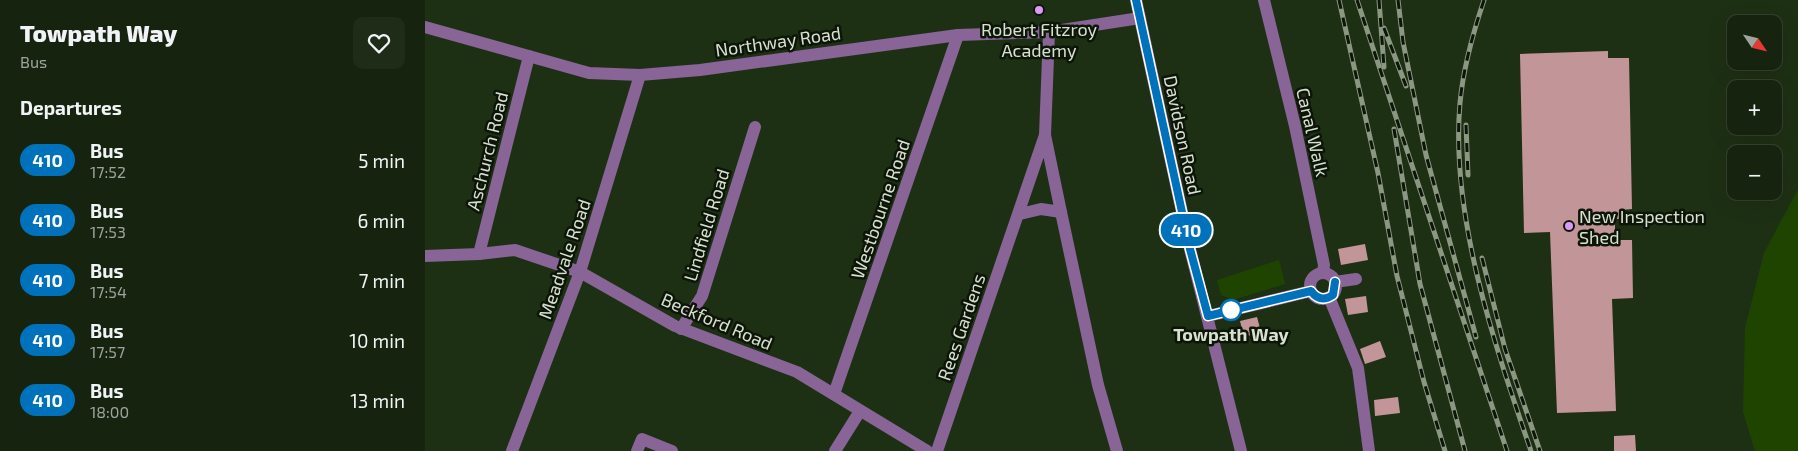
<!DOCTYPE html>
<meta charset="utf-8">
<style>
:root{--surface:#16240f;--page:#1f2c18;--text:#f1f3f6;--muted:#9ea49e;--line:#35412f}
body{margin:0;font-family:"Exo 2",sans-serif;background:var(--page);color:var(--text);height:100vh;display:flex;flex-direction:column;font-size:19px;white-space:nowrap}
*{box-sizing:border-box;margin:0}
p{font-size:16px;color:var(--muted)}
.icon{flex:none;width:28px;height:28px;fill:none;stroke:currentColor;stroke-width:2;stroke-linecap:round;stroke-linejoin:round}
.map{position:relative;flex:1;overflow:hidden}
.drawer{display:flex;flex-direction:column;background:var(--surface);width:425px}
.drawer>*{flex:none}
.badge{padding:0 10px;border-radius:16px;font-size:18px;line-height:32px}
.needle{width:32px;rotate:125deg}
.fabs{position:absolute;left:1302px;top:15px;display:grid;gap:10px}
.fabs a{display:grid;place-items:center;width:55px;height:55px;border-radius:10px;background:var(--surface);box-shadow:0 5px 20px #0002,0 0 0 1px var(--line);font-size:25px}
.map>.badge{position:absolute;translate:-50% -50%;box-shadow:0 0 0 2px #fff}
h2{padding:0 20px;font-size:19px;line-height:45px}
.round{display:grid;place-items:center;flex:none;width:52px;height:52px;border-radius:10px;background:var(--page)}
.headline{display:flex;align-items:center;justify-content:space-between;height:85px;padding:0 20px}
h1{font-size:24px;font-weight:800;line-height:38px}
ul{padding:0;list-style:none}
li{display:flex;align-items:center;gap:15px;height:60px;padding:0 20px}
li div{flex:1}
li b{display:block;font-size:19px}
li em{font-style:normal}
li .badge{min-width:55px;font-weight:700;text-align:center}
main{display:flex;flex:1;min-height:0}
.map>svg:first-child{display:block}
.green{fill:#1e4400}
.building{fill:#c29698}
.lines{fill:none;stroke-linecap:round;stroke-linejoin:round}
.minor{stroke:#886497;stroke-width:12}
.rail-casing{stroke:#8a9882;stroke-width:5}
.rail{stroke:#0d1509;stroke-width:3;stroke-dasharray:9;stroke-linecap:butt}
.line-casing{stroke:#fff;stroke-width:11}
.line{stroke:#0072bc;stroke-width:8}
.poi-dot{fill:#db9af6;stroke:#0d1509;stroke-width:2}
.stop-dot{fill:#fff;stroke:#0072bc;stroke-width:2.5}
.labels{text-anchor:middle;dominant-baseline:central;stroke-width:5;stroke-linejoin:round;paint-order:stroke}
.poi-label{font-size:18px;fill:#d6e1d0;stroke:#0d1509}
.street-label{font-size:18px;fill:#d6e1d0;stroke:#0d1509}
.stop-label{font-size:18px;font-weight:bold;fill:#d6e1d0;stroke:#0d1509}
</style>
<main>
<section class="drawer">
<div class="headline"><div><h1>Towpath Way</h1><p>Bus</p></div><a class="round"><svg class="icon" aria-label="heart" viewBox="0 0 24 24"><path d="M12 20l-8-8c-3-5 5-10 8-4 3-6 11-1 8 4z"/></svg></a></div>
<h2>Departures</h2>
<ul>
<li><span class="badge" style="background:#0072bc;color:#fff">410</span><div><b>Bus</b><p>17:52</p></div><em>5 min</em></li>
<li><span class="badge" style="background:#0072bc;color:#fff">410</span><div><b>Bus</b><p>17:53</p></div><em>6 min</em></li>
<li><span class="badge" style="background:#0072bc;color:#fff">410</span><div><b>Bus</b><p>17:54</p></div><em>7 min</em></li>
<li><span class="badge" style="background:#0072bc;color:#fff">410</span><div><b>Bus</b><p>17:57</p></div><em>10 min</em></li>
<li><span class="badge" style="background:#0072bc;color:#fff">410</span><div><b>Bus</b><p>18:00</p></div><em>13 min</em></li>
</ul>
</section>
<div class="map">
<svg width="1373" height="451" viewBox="0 0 1373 451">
<rect width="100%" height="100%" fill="#1e3014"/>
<g class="green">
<polygon points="1373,189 1373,451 1330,451 1318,412 1320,328 1339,253"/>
<polygon points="854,260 860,284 808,300 796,295 792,280"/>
</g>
<g class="building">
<polygon points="1183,51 1183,58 1204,58 1207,209 1197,210 1197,219 1190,219 1190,240 1207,240 1208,298 1187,299 1191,411 1132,413 1125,232 1099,233 1095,54"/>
<polygon points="940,244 943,260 916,265 913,249"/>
<polygon points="941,296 943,312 923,315 920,299"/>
<polygon points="832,317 836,332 819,337 815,321"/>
<polygon points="955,341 961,357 940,364 935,349"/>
<polygon points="973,397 975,413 950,416 949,400"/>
<polygon points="1210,435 1211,451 1189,451 1189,436"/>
</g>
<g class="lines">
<g class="minor">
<polyline points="711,0 765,249 816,451"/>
<polyline points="839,0 870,126 899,265 898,273"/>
<polyline points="0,27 164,73 215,75 275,70 533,35 624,32 715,18"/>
<polyline points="620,135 624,32"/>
<polyline points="636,212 673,385 692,451"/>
<polyline points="54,254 104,56"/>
<polyline points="0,256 54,254 90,250 155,272 250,326 372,372 502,451"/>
<circle cx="898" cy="286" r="13"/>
<polyline points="910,282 931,279"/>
<polyline points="904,297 933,368 944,451"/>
<polyline points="783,316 886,291"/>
<polyline points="256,329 277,296 330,127"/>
<polyline points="409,394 533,35"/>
<polyline points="87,451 155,272 215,75"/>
<polyline points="212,451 217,439 247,451"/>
<polyline points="410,451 435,411"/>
<polyline points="512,451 620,135 636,212 616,209 595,214"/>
</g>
<defs>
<g id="rail">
<polyline points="914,0 953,173 972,276 999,382 1020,451"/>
<polyline points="932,0 1082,451"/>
<polyline points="954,0 959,67"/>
<polyline points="973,0 978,42 1001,155 1051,337"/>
<path d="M1059 0C1048 33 1038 69 1035 103 1025 216 1070 346 1106 451"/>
<polyline points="959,28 981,86"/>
<polyline points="1041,125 1043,175"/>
<polyline points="969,129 995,284 1040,451"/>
<polyline points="1057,258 1080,349 1115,451"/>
</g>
</defs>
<use href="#rail" class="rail-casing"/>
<use href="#rail" class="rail"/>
</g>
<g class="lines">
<defs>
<path id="line" d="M711 0 765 249 783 316 886 291C892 299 899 301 908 295L910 282"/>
</defs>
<use href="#line" class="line-casing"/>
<use href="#line" class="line"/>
</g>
<g class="poi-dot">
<circle cx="614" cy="10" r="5"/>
<circle cx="1144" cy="226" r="5"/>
</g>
<circle class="stop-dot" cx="806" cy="310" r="10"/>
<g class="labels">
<g class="poi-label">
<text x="614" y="29">Robert Fitzroy<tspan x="614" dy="21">Academy</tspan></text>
<text x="1154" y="216" text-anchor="start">New Inspection<tspan x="1154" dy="21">Shed</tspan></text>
</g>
<g class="street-label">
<text transform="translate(353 41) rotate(-8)">Northway Road</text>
<text transform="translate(888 132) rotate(77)">Canal Walk</text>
<text transform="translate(758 135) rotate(78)">Davidson Road</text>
<text transform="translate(62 151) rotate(-76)">Aschurch Road</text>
<text transform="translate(455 209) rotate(-71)">Westbourne Road</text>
<text transform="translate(281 225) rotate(-73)">Lindfield Road</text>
<text transform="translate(139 259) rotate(-71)">Meadvale Road</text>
<text transform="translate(292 321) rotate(23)">Beckford Road</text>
<text transform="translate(536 327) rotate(-71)">Rees Gardens</text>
</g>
<g class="stop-label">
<text x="806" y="334">Towpath Way</text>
</g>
</g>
</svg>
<div class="fabs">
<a><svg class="needle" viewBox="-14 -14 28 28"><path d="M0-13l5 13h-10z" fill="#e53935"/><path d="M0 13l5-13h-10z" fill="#9ea49e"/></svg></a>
<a>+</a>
<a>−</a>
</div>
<b class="badge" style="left:761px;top:230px;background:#0072bc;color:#fff">410</b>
</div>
</main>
